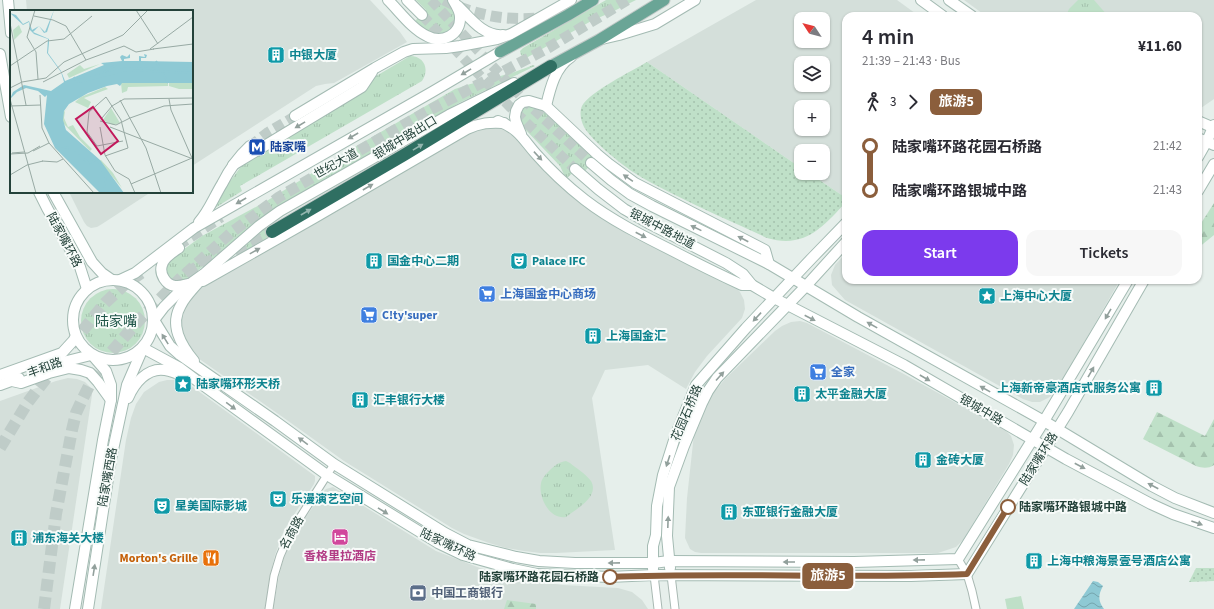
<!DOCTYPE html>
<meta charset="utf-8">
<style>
:root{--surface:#fff;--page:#f7f7f7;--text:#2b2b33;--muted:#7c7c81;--accent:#7c3aed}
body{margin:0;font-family:"Source Sans 3","Noto Sans SC",sans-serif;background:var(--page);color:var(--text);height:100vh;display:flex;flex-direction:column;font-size:15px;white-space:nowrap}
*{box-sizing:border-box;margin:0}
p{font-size:13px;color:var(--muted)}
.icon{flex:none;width:22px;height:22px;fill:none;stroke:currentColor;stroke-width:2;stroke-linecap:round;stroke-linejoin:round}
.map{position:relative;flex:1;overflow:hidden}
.side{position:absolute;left:842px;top:12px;width:360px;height:272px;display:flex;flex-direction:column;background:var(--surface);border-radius:12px;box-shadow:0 1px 3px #0004}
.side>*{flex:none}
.badge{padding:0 8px;border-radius:6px;font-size:14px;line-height:26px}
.needle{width:26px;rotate:306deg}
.tools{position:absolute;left:794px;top:12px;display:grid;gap:8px}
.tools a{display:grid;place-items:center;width:36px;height:36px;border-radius:8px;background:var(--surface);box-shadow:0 1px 3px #0004;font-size:20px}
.map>.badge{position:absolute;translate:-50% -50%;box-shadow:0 0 0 2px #fff}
.legs{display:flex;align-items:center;gap:6px;height:44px;padding:0 20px;font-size:13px}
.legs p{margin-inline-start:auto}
.overview{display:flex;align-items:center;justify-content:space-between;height:68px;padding:0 20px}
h1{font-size:22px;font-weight:600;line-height:30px}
.primary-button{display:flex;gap:8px;margin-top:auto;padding:8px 20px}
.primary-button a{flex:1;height:46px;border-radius:12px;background:var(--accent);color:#fff;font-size:16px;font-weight:600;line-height:46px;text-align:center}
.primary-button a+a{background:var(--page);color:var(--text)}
ul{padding:0 20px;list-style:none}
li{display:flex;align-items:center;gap:14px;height:44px;font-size:15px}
li i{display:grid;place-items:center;width:6px;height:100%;margin:0 5px;background:currentColor}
li i::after{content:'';width:10px;height:10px;margin:-5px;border:3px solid;border-radius:50%;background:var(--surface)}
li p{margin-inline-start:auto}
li:first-child i{background:linear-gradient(#0000 50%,currentColor 0)}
li:last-child i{background:linear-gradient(currentColor 50%,#0000 0)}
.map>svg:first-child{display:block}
.built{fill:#d4dfda;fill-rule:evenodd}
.grass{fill:url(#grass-tufts)}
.forest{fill:url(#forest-firs)}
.park{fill:url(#park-dots)}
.pitch{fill:#bfe0c8}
.water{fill:url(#water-waves)}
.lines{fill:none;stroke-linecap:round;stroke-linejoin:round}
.secondary-tunnel{stroke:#bfccc8;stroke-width:10;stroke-dasharray:10 5;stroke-linecap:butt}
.primary-tunnel{stroke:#bfccc8;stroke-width:11;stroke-dasharray:11 5.5;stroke-linecap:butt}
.highway-tunnel{stroke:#bfccc8;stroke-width:12;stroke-dasharray:12 6;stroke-linecap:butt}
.street-casing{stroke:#a8b8b2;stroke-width:9}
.secondary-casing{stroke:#a4bbb3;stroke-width:12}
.primary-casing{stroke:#c2cac8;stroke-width:13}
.highway-casing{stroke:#c2cac8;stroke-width:14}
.street{stroke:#fff;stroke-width:7}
.secondary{stroke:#fff;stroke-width:10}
.primary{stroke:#6aa596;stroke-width:11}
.highway{stroke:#2f6f62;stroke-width:12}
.oneway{fill:#92a09c}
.oneway2{fill:#93b5ae}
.line-1-casing{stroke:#fff;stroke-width:9}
.line-1{stroke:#8b5e3c;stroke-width:6}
.stop-1-dot{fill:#fff;stroke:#8b5e3c;stroke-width:2}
.labels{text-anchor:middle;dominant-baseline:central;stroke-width:4;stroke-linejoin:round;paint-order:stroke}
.culture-label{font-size:12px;font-weight:bold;fill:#0d838f;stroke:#f7fbf9;text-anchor:start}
.street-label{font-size:12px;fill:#24423a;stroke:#f7fbf9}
.transit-label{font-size:12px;font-weight:bold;fill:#164399;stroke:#f7fbf9;text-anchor:start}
.shop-label{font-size:12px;font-weight:bold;fill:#366cbe;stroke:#f7fbf9;text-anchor:start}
.stop-label{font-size:12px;font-weight:bold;fill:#24423a;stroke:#f7fbf9;text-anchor:start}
.hotel-label{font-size:12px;font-weight:bold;fill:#b23c85;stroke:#f7fbf9}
.food-label{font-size:12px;font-weight:bold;fill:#c56008;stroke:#f7fbf9;text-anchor:end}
.service-label{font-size:12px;font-weight:bold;fill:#4e5e75;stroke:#f7fbf9;text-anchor:start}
.quarter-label{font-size:14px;fill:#1f5548;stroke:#f7fbf9}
.inset-river{fill:none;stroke:#8ec9d4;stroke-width:2}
.inset-road{fill:none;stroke:#98aaa4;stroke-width:1}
.view{fill:#c2185b;fill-opacity:0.15;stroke:#c2185b;stroke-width:2}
.inset-edge{fill:none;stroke:#24423a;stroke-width:2}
</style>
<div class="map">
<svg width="1214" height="609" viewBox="0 0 1214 609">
<defs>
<pattern id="grass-tufts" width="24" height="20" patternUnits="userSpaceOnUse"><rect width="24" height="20" fill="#bfe0c8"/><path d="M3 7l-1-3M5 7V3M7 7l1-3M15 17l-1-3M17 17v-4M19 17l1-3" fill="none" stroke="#a4c1ad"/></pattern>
<pattern id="forest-firs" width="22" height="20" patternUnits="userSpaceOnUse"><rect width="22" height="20" fill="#bfe0c8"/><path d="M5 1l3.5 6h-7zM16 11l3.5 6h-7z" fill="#a4c1ad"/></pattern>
<pattern id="park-dots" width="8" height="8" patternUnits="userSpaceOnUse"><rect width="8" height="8" fill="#bfe0c8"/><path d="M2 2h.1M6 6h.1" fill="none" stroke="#a4c1ad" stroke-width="1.8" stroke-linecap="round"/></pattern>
<pattern id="water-waves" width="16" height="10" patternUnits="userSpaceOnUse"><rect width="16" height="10" fill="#8ec9d4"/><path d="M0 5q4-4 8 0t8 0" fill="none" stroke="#74a5ad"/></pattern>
</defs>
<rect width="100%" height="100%" fill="#e6efeb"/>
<g class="built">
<polygon points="26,0 370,0 400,32 407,42 334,83 325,84 316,86 192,166 192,11 27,11"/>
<path d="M756 0H897L919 16H846V198L809 173H823V151H801V168L647 62ZM801 19H823V41H801ZM801 63H823V85H801ZM801 107H823V129H801Z"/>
<polygon points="964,0 1214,0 1214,99 1201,108 1198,108 1198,16 986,16"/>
<polygon points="505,127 589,209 632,237 656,249 734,285 740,292 744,300 745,309 742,318 707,356 695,372 686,389 648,365 605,370 592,398 615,550 556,553 540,553 524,551 506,548 489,543 464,534 452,528 344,461 284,418 195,356 180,333 181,308 196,288 472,129"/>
<polygon points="69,192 151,192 102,224 97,227 91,228 87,226 84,222"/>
<polygon points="846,253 846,280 1120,280 1055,393 1048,398 1040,402 1032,402 1023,399 845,300 832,285 831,275 835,265"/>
<polygon points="800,321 807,323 902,373 1005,430 1011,436 1014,445 1013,455 1009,464 963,540 956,547 938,553 701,553 695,552 690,549 685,538 687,498 694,434 700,414 711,396 725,379 775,331 782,326 791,322"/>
<polygon points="68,378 77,379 85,382 90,387 92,395 60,609 0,609 0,401 56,381"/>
<polygon points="167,380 179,380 190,385 315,476 315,481 314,484 284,530 275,555 270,576 265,609 101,609 126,440 131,418 136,404 144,392 159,382"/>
<polygon points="333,487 436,551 480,568 535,581 563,585 618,588 632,592 642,600 648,609 273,609 279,576 284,557 293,536 323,492 326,489"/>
</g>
<g class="grass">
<path d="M416 0H449C455 12 458 17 453 30L445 35 433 36 414 22 426 10Z"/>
<polygon points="606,0 636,0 610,13 593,20 528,57 524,57 521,55 520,51 523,48"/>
<polygon points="1078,0 1094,0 1108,16 1066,16 1069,9"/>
<path d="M410 56C424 56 430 69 422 81L240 186 242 191 215 208 228 184 245 161 317 111Z"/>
<path d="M533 65 535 66 459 103 266 216 186 280 173 283 167 278 165 267 172 258 202 236 265 202 348 151 455 89C481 80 508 76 533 65Z"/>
<polygon points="525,105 538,107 597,158 585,171 579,167 566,179 560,166 522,126 519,120 521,108"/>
<polygon points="266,227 273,239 241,255 239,252 261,231"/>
<circle cx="113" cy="321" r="32"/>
<path d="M566 461 570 463C576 468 586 474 591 481 600 497 576 509 566 517 550 520 538 498 541 483 542 478 546 474 550 470 555 465 559 462 566 461Z"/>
</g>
<g class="forest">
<polygon points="1214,203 1214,235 1198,248 1198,228"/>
<path d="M1157 412 1205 436 1214 419V465C1208 469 1202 468 1196 466L1143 439Z"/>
<polygon points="507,600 536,604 536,609 504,609"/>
</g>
<g class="park">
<path d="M647 62 801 168V173H809L846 198V202C823 227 805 249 767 238 735 223 702 209 671 193 658 186 645 180 633 172 620 163 592 141 584 127 581 121 579 113 582 106 589 92 632 71 647 62Z"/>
<polygon points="1196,568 1214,568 1214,581 1189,582"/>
</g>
<polygon class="pitch" points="1021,596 1024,609 1007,609 1005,599"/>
<path class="water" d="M1093 581 1098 582 1103 586C1098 595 1098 601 1104 609H1074Z"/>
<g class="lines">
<g class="secondary-tunnel">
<polyline points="431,0 525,101 591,163"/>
<polyline points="422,15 511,108 575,169"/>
<polyline points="250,146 268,132 295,116"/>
</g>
<g class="primary-tunnel">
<path d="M444 0C479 19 535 26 572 9"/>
<polyline points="177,246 221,217"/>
<polyline points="185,274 232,232 279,197 426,112 548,48 627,0"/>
</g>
<g class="highway-tunnel">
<polyline points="71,345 105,303 124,285 141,273"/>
<polyline points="0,448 28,402 54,368"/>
<polyline points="44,609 56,514 72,430 76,413 82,400 96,372 106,358 141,318 185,274 203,264 239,250 272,232"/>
</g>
<defs>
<g id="street">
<polyline points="958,559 967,574 972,591 976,609"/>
<polyline points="654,575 658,609"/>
<polyline points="671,575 675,609"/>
<polyline points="269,609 274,576 280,556 289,535 334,464"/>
</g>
<g id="secondary">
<polyline points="8,0 11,33"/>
<path d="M388 0C400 12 412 29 427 36 442 44 461 35 460 17 460 11 456 5 453 0"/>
<polyline points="407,0 422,15"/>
<polyline points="921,0 943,16"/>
<polyline points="949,0 972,16"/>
<path d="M458 6C470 18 484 37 503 35"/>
<polyline points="602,39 619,35 655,24 695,0"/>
<polyline points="0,54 11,117"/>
<path d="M546 106C550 89 555 67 571 57"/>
<polyline points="295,116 375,68 404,52 413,49 446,48 460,46 497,39 511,34 571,0"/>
<path d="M498 121C519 129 522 138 536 154 550 170 567 186 585 200 611 220 641 235 671 250 694 262 718 274 742 285H752"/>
<polyline points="1198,121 1214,128"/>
<polyline points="521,134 516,122 515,117 516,111 519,105 523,102 529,101 546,106 597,154 609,164 635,183 765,250 769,264"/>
<polyline points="1198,138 1214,145"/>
<polyline points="1198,157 1207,141 1214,125"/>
<polyline points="591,163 611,180 630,194 652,206 769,264 858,317 1044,421 1152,486 1175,498 1214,513"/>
<polyline points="233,165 362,87 372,72"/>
<polyline points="575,169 598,189 624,209 650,224 726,263 743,274 752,285 774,298 904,365 1066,459 1151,504 1173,514 1214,528"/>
<polyline points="1198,191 1214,164"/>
<polyline points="39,192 47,208 80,267 87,289"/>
<polyline points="53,192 92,262 102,273 112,280"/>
<path d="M199 222C209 211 214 197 222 184 229 170 238 157 250 146"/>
<path d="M179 248C173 252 164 257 162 265 159 274 166 285 175 286 179 286 184 285 188 284"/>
<circle cx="113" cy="320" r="40"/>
<polyline points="120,280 135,273 194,228 432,92 500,52"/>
<path d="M203 281 314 218 467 129C480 123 490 122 504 123"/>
<polyline points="154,320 170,346 180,355 275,421 334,464 445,533 468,545 516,557 539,561 575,563 653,563 669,561 854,562 958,559 1044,421 1128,280"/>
<polyline points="154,320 164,307 180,291 205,273 259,226 280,211 449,115 514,83"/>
<polyline points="143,348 180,368 200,383 327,475 438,543 463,555 513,569 537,574 609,577 654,575 911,576 967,574 1068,412 1144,280"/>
<path d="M194 361C181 345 169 325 181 305 185 297 192 290 198 283"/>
<polyline points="41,370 59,363 91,355"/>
<polyline points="0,375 62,353 73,341 76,336"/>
<polyline points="12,381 21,383 49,373 69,368 81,370 90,373 98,382 111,400"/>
<polyline points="0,385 19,378"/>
<path d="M128 398C134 384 147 367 165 370 173 371 181 375 188 378"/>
<polyline points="670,568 667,536 669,487 684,446 702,403 708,391 717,378 806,286 846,242"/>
<polyline points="653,569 653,546 656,535 657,506 663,475 676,434 696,385 746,328 812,258 846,223"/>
<polyline points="75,609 103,440 111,400 111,385 106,371 93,356"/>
<polyline points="88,609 111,459 127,385 143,348"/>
</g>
<g id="primary">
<polyline points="500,52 568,15 593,0"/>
<polyline points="551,66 599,40 664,0"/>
</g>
<polyline id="highway" points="272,232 404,155 551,66"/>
</defs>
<use href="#street" class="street-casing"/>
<use href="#secondary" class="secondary-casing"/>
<use href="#primary" class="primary-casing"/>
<use href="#highway" class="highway-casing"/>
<use href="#street" class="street"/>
<use href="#secondary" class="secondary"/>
<use href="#primary" class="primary"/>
<use href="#highway" class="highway"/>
</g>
<defs><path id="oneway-solid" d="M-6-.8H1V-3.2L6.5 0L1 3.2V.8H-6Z"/></defs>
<g class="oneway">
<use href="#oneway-solid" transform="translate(466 72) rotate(149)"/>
<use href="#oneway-solid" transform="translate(300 125) rotate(149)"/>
<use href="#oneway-solid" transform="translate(353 136) rotate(150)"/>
<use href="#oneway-solid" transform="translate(538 156) rotate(47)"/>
<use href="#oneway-solid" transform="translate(628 178) rotate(-145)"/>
<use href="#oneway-solid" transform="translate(368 187) rotate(-30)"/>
<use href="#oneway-solid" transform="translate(241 201) rotate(150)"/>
<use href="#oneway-solid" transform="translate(696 228) rotate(-154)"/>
<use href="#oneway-solid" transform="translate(641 235) rotate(27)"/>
<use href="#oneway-solid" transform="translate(743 239) rotate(-152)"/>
<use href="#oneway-solid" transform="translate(255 251) rotate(-29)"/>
<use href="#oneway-solid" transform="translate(1108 314) rotate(120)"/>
<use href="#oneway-solid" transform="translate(757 317) rotate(133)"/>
<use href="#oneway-solid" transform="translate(810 318) rotate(27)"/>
<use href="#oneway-solid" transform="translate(872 325) rotate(-151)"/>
<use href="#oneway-solid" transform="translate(165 339) rotate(-122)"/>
<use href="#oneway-solid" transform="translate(1091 372) rotate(-60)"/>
<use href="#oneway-solid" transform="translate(720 376) rotate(-48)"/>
<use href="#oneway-solid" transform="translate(925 378) rotate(30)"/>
<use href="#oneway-solid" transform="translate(985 389) rotate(-151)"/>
<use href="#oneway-solid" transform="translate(231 406) rotate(36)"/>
<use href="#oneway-solid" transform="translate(303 441) rotate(-144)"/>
<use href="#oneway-solid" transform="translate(668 461) rotate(108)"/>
<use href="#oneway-solid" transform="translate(1080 466) rotate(28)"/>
<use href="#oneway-solid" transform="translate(1153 486) rotate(-152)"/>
<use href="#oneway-solid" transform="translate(383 511) rotate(32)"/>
<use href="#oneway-solid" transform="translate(668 522) rotate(-88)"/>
<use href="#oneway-solid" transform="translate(1197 523) rotate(20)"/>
<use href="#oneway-solid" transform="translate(919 560) rotate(179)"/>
<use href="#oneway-solid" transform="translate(789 562) rotate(-180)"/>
<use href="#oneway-solid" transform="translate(614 563) rotate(179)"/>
<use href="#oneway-solid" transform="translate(94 570) rotate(-81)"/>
</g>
<g class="oneway2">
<use href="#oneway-solid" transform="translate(418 147) rotate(-31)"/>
<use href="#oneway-solid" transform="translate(306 212) rotate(-30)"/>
</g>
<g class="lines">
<defs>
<path id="line-1" d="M610 577C729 572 848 579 967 574L1008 507"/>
</defs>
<use href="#line-1" class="line-1-casing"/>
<use href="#line-1" class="line-1"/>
</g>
<defs>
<symbol id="building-square" viewBox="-11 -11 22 22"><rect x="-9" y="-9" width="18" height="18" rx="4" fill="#0f9aa8" stroke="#f7fbf9"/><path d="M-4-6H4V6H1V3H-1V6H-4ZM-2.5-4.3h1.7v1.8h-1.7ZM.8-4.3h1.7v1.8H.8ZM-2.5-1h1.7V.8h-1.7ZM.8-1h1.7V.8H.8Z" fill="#fff"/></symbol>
<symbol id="metro-square" viewBox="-11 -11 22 22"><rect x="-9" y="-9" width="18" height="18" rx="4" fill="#1a4fb4" stroke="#f7fbf9"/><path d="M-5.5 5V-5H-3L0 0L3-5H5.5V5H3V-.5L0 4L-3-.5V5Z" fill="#fff"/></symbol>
<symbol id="theatre-square" viewBox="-11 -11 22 22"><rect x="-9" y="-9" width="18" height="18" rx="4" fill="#0f9aa8" stroke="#f7fbf9"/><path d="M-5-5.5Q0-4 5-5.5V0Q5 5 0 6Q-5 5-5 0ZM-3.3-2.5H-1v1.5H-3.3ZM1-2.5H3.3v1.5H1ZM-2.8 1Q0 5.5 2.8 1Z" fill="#fff"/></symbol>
<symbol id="supermarket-square" viewBox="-11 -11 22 22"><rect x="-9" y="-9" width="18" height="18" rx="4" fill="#3f7fe0" stroke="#f7fbf9"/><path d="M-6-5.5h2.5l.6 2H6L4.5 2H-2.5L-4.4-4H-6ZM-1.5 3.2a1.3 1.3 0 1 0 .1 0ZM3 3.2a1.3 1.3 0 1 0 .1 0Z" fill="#fff"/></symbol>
<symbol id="sight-square" viewBox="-11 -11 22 22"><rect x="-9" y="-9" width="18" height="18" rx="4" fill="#0f9aa8" stroke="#f7fbf9"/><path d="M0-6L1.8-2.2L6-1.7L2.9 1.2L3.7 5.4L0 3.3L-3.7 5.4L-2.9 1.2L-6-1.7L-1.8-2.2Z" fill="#fff"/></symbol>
<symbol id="hotel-square" viewBox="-11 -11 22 22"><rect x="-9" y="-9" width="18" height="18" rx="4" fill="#d1479c" stroke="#f7fbf9"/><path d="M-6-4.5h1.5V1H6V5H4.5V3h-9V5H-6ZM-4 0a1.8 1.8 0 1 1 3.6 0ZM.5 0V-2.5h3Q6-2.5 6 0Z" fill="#fff"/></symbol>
<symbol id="restaurant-square" viewBox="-11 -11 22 22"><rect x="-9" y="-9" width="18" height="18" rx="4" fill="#e8710a" stroke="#f7fbf9"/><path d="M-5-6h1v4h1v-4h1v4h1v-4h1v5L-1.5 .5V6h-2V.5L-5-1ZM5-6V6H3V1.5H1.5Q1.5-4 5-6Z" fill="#fff"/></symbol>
<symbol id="bank-square" viewBox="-11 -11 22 22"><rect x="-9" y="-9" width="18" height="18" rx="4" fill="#5c6f8a" stroke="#f7fbf9"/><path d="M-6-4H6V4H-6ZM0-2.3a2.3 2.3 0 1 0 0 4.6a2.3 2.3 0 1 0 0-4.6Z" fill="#fff"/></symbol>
</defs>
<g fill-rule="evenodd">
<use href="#building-square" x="266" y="45" width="20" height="20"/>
<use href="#metro-square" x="247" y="137" width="20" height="20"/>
<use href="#building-square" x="364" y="251" width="20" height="20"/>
<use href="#theatre-square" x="509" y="251" width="20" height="20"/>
<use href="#supermarket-square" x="477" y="284" width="20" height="20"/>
<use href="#sight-square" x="977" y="286" width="20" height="20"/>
<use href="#supermarket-square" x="359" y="305" width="20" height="20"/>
<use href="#building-square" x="583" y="326" width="20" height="20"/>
<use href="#supermarket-square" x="808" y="362" width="20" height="20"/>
<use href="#sight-square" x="173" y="374" width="20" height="20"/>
<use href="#building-square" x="1144" y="378" width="20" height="20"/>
<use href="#building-square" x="792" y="384" width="20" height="20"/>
<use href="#building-square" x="350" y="390" width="20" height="20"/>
<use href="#building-square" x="913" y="450" width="20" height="20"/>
<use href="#theatre-square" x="268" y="489" width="20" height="20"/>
<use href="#theatre-square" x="152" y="496" width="20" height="20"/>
<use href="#building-square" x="719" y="502" width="20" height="20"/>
<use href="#hotel-square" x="330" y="527" width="20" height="20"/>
<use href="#building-square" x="9" y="528" width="20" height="20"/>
<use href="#restaurant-square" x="201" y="548" width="20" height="20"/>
<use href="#building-square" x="1024" y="551" width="20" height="20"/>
<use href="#bank-square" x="408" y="583" width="20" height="20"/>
</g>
<g class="stop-1-dot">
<circle cx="1008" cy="507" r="7"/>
<circle cx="610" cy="577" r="7"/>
</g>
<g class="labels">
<g class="culture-label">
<text x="289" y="55">中银大厦</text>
<text x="387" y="261">国金中心二期</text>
<text x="532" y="261">Palace IFC</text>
<text x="1000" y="296">上海中心大厦</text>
<text x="606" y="336">上海国金汇</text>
<text x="196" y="384">陆家嘴环形天桥</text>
<text x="1141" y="388" text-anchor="end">上海新帝豪酒店式服务公寓</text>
<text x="815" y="394">太平金融大厦</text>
<text x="373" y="400">汇丰银行大楼</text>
<text x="936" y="460">金砖大厦</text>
<text x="291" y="499">乐漫演艺空间</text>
<text x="175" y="506">星美国际影城</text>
<text x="742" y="512">东亚银行金融大厦</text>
<text x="32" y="538">浦东海关大楼</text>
<text x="1047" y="561">上海中粮海景壹号酒店公寓</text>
</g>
<g class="street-label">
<text transform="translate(405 138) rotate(-31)">银城中路出口</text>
<text transform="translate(336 164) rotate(-29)">世纪大道</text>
<text transform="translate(662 229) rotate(28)">银城中路地道</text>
<text transform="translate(64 240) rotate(62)">陆家嘴环路</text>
<text transform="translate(45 368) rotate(-20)">丰和路</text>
<text transform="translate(981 410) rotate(30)">银城中路</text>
<text transform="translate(687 413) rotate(-67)">花园石桥路</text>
<text transform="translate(1039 459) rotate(-58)">陆家嘴环路</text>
<text transform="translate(108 477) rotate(-80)">陆家嘴西路</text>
<text transform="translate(292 533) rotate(-61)">名商路</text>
<text transform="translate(448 545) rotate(25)">陆家嘴环路</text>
</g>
<g class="transit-label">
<text x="270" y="147">陆家嘴</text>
</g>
<g class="shop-label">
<text x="500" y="294">上海国金中心商场</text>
<text x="382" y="315">C!ty'super</text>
<text x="831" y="372">全家</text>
</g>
<g class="stop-label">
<text x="1019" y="507">陆家嘴环路银城中路</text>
<text x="599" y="577" text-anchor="end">陆家嘴环路花园石桥路</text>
</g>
<g class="hotel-label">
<text x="340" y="556">香格里拉酒店</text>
</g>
<g class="food-label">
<text x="198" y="558">Morton's Grille</text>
</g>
<g class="service-label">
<text x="431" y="593">中国工商银行</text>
</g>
<g class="quarter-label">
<text x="116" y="322">陆家嘴</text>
</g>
</g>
<g transform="translate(10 10)">
<rect width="183" height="183" fill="#e6efeb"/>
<path d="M9 15 12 22 4 30 3 20ZM90 54 59 68 57 64 70 55 74 59ZM122 72 158 73V76L118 77 117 81 112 83 111 73ZM159 73H183V79H169L159 76ZM95 77 98 79 74 88 81 92 78 98 65 92 71 87ZM64 91 55 101 54 108 58 117 63 115 70 127 82 139 80 141 53 113V103ZM101 98 110 113 103 115 93 110ZM91 150 103 163 112 178 89 151Z" fill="#bfe0c8"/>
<path d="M44 0 37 22 34 23 29 16 23 22 39 29V33L38 43 51 61 55 71 94 55 91 53 112 51 110 47 112 45 117 47 120 44V48L114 49V51H129V46L135 47 134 44 137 45 136 48H131V51L183 52V73H112L110 76 107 74 97 76 78 83 59 94 54 101 53 110 56 120 90 150 114 183H90L45 138 34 114 37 85 35 87 28 81 16 78 7 82 0 89 3 82 14 75 41 81 54 72 51 62 37 43 38 29 24 24 20 20 19 12 13 15 0 3 6 5 13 14 19 11 22 20 29 16 35 22Z" fill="#8ec9d4"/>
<path class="inset-river" d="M146 51 158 73M94 62 106 55V52M64 67 67 72 73 71 117 60 183 63M64 68 70 70 117 58 183 59M45 135 59 138 79 153 87 149M88 150 96 169 93 183"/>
<path class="inset-road" d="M25 0 17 27 26 42 28 69M126 0 148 34M24 6 43 10 56 16 76 50M0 13 16 95M140 39 183 7M143 39 183 34M0 56 37 31 54 29 82 6M33 72 76 50 114 36 126 42 144 39M0 78 12 72 36 68 54 52 113 25 138 0M30 85 32 118 39 133 84 183M96 87 79 102 77 122 87 136 113 131M96 87 111 110 118 138M0 89 26 183M159 89 161 100 182 148M110 90 136 138 151 183M0 96 31 95M92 108 102 96 114 89 183 88M90 111 106 115 120 108 154 96 183 94M90 117 95 145 105 161 119 169 125 183M100 117 183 149M23 141 39 133M2 143 14 142M0 144 18 143 30 136M95 146 118 138M32 151 47 152 53 149M0 165 17 155 33 151M121 174 182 148"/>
<path class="view" d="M83 97 108 131 91 144 66 109Z"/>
<rect width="183" height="183" class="inset-edge"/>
</g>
</svg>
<div class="tools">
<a><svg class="needle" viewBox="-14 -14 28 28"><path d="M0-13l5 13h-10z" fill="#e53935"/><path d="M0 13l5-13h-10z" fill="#7c7c81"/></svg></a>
<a><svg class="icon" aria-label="layers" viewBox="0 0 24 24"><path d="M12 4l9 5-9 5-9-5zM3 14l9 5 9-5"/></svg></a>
<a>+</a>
<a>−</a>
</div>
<b class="badge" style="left:828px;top:576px;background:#8b5e3c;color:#fff">旅游5</b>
<section class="side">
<div class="overview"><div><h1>4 min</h1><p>21:39 – 21:43 · Bus</p></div><b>¥11.60</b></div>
<div class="legs"><svg class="icon" aria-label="walk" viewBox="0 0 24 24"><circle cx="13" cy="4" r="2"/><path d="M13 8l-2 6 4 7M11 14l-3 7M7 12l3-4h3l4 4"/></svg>3<svg class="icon" aria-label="forward" viewBox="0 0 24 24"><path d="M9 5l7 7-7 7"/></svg><b class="badge" style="background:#8b5e3c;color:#fff">旅游5</b></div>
<ul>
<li><i style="color:#8b5e3c"></i><b>陆家嘴环路花园石桥路</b><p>21:42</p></li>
<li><i style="color:#8b5e3c"></i><b>陆家嘴环路银城中路</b><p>21:43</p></li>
</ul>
<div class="primary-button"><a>Start</a><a>Tickets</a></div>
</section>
</div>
